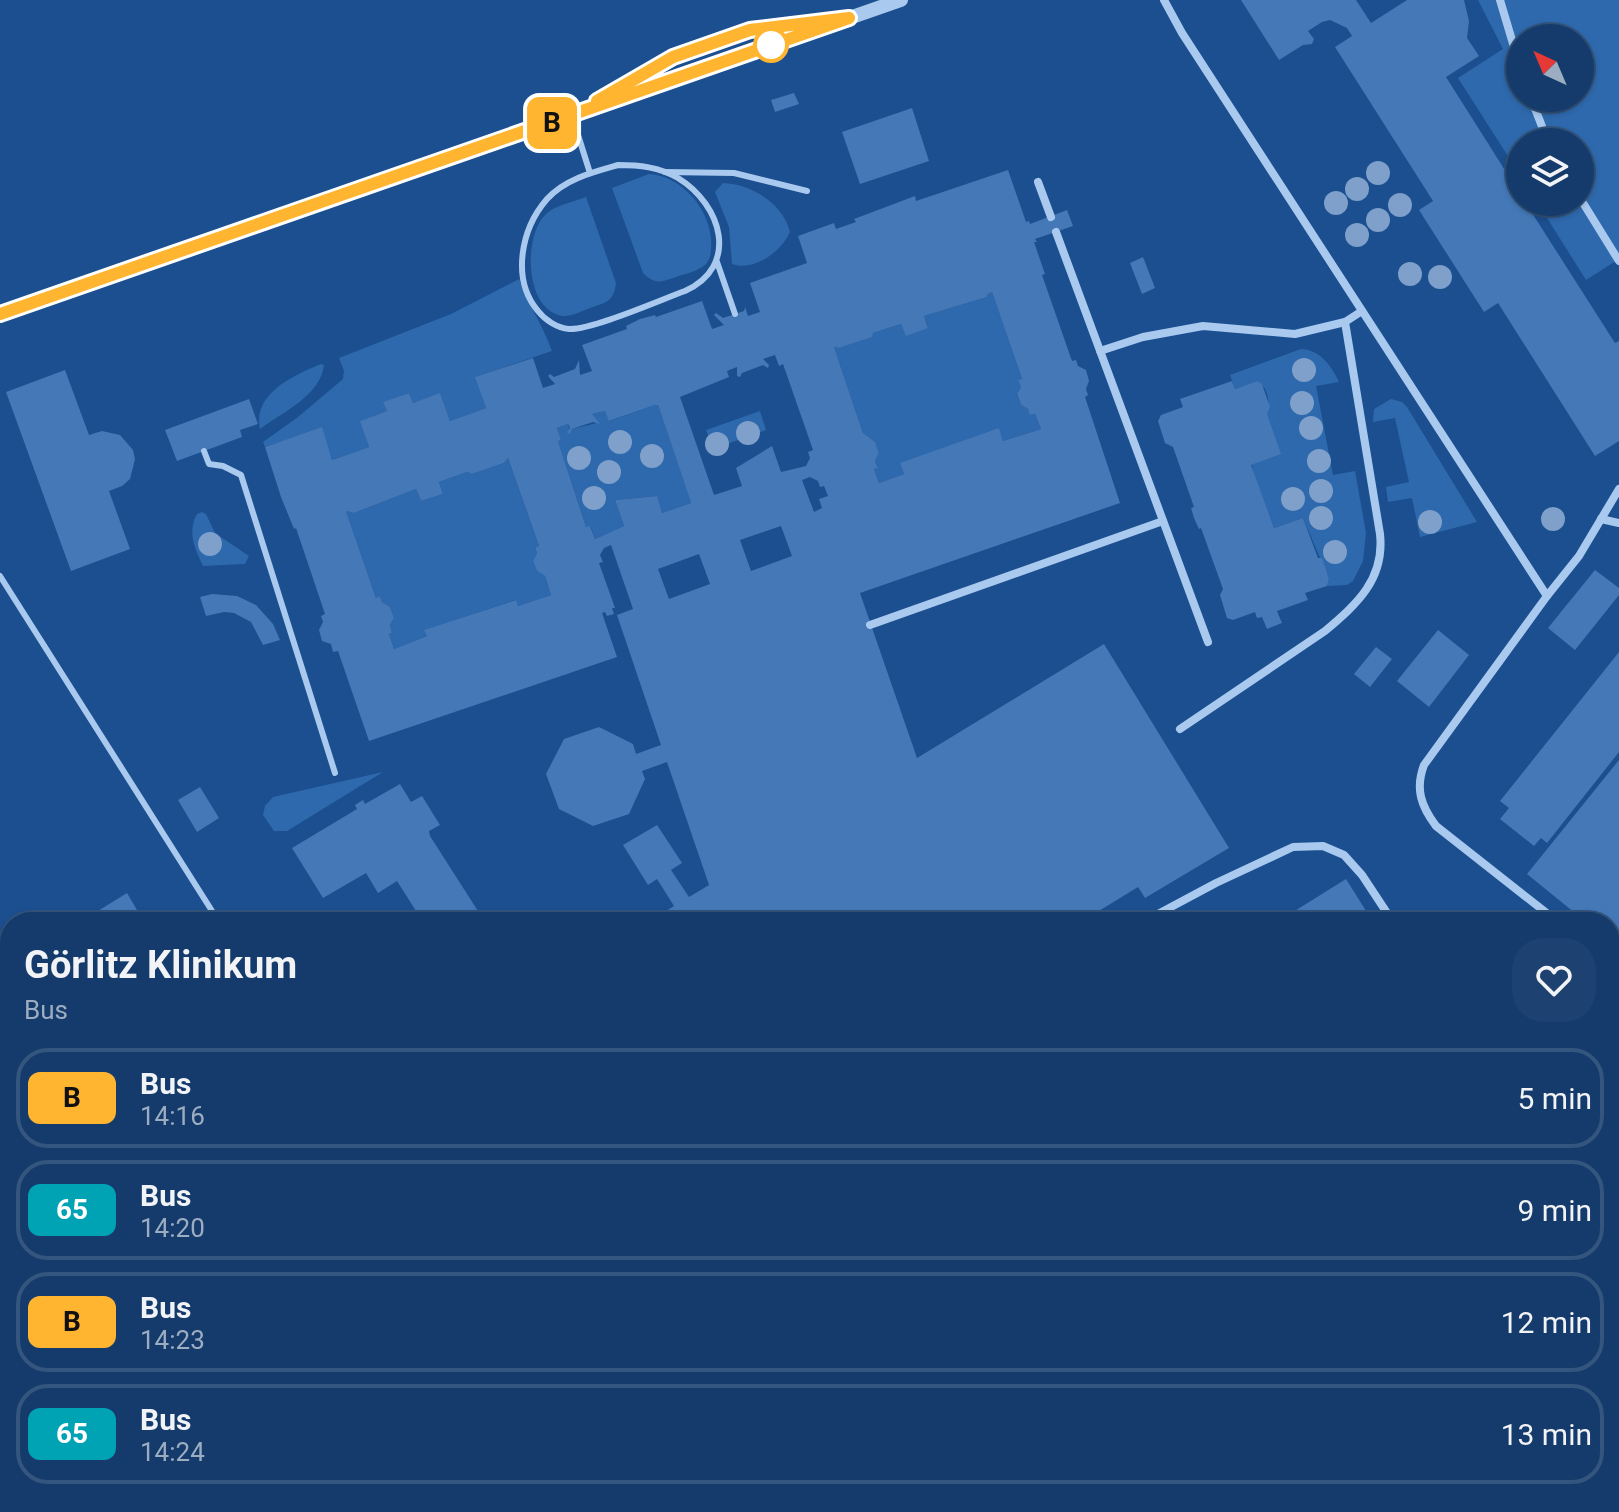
<!DOCTYPE html>
<meta charset="utf-8">
<style>
:root{--surface:#143b6b;--page:#1d4271;--text:#f1f3f6;--muted:#9dadc1;--line:#33557e}
body{margin:0;font-family:Roboto,sans-serif;background:var(--page);color:var(--text);height:100vh;display:flex;flex-direction:column;font-size:30px;white-space:nowrap}
*{box-sizing:border-box;margin:0}
p{font-size:26px;color:var(--muted)}
.icon{flex:none;width:44px;height:44px;fill:none;stroke:currentColor;stroke-width:2;stroke-linecap:round;stroke-linejoin:round}
.map{position:relative;flex:1;overflow:hidden}
.panel{position:absolute;left:0px;top:912px;width:1620px;height:600px;display:flex;flex-direction:column;background:var(--surface);border-radius:32px 32px 0 0;box-shadow:0 2px 6px #0004,0 0 0 2px var(--line)}
.panel>*{flex:none}
.badge{padding:0 16px;border-radius:12px;font-size:28px;line-height:52px}
.needle{width:52px;rotate:316deg}
.fabs{position:absolute;left:1506px;top:24px;display:grid;gap:16px}
.fabs a{display:grid;place-items:center;width:88px;height:88px;border-radius:50%;background:var(--surface);box-shadow:0 2px 6px #0004,0 0 0 2px var(--line);font-size:40px}
.map>.badge{position:absolute;translate:-50% -50%;box-shadow:0 0 0 4px #fff}
.round{display:grid;place-items:center;flex:none;width:84px;height:84px;border-radius:32px;background:var(--page)}
.summary{display:flex;align-items:center;justify-content:space-between;height:136px;padding:0 24px}
h1{font-size:38px;font-weight:700;line-height:60px}
ul{padding:0;list-style:none}
li{display:flex;align-items:center;gap:24px;height:100px;margin:0 16px 12px;padding:0 8px;border:4px solid var(--line);border-radius:32px}
li div{flex:1}
li b{display:block;font-size:30px}
li em{font-style:normal}
li .badge{min-width:88px;font-weight:700;text-align:center}
.map>svg:first-child{display:block}
.green{fill:#2e69ad;fill-rule:evenodd}
.building{fill:#4478b7;fill-rule:evenodd}
.lines{fill:none;stroke-linecap:round;stroke-linejoin:round}
.service{stroke:#a9c9ee;stroke-width:6}
.minor{stroke:#a9c9ee;stroke-width:8}
.tertiary{stroke:#a9c9ee;stroke-width:14}
.tree{fill:#7ea0ca}
.line-casing{stroke:#fff;stroke-width:18}
.line{stroke:#ffb530;stroke-width:12}
.stop-dot{fill:#fff;stroke:#ffb530;stroke-width:4}
</style>
<div class="map">
<svg width="1619" height="1512" viewBox="0 0 1619 1512">
<rect width="100%" height="100%" fill="#1b4f8f"/>
<g class="green">
<path d="M1478 0H1619V259L1586 280 1537 202H1580V142H1520V175L1458 78 1503 49ZM1520 38H1580V98H1520Z"/>
<path d="M649 174C684 176 714 214 711 248 711 254 710 260 705 265 698 271 685 274 676 277 661 282 655 285 643 273L612 188Z"/>
<path d="M723 183C751 184 783 203 790 232 781 252 754 272 732 264L729 227 715 192Z"/>
<path d="M586 197 616 283C614 300 608 302 593 307 584 310 572 317 563 316 524 311 523 235 546 214 555 205 574 202 586 197Z"/>
<path d="M519 279C528 305 543 325 552 351L476 377 486 408 450 421 440 394 413 403 409 393 384 402 387 411 361 421 369 447 332 460 321 428 265 447 263 442 298 417 343 379 344 371 339 358 451 314Z"/>
<polygon points="992,292 1022,379 1019,380 1021,387 1017,395 1021,405 1028,409 1031,415 1035,414 1041,429 1003,441 999,429 901,464 904,474 879,483 874,469 878,467 875,461 879,453 875,443 863,433 834,347 839,348 871,337 873,333 901,324 928,327 924,316 987,297 988,294"/>
<path d="M1301 349C1319 349 1332 366 1339 382L1316 386 1333 475 1355 471 1366 533 1363 561 1353 581 1347 585 1327 586 1329 579 1303 518 1274 528C1269 513 1251 476 1252 462 1255 437 1284 399 1257 381L1235 389 1230 375Z"/>
<path d="M321 364 324 365C321 395 283 412 260 429 252 393 295 375 321 364Z"/>
<polygon points="1391,399 1402,402 1407,407 1477,522 1420,537 1412,498 1388,502 1386,487 1409,482 1395,418 1373,422 1374,409"/>
<polygon points="655,405 658,405 691,503 662,513 656,496 615,500 624,526 595,539 591,527 586,527 558,441 561,440 557,428 568,424 570,433 572,429 597,423 592,414 605,411 610,421"/>
<polygon points="760,411 766,430 713,449 706,430"/>
<polygon points="508,458 539,546 535,547 537,553 533,561 537,571 545,576 551,595 518,606 515,600 425,630 427,636 394,649 389,634 392,633 390,625 394,618 390,607 382,602 380,596 376,598 346,511 354,513 416,489 421,501 443,494 439,482 467,472 472,474 504,463"/>
<path d="M202 512 206 514 215 533 249 556 245 564 203 566C195 549 187 532 197 514Z"/>
<polygon points="383,772 287,831 274,831 263,815 265,806 273,797"/>
<polygon points="1610,1121 1619,1135 1619,1512 520,1512 526,1502 1610,1502"/>
<polygon points="0,1449 10,1466 10,1502 31,1502 37,1512 0,1512"/>
<polygon points="224,1502 339,1502 345,1512 207,1512"/>
</g>
<g class="building">
<polygon points="1241,0 1356,0 1371,23 1407,0 1464,0 1469,21 1467,38 1479,56 1446,77 1520,194 1520,202 1525,202 1615,343 1619,341 1619,441 1595,456 1498,303 1484,312 1419,210 1433,201 1335,47 1352,36 1347,28 1330,20 1322,22 1308,31 1314,39 1312,44 1303,45 1279,60"/>
<polygon points="794,93 799,104 775,112 771,100"/>
<polygon points="912,108 929,161 860,184 842,132"/>
<path d="M1008 170 1026 222 1029 221 1030 224 1067 210 1073 226 1035 239 1037 242H1034L1045 274 1042 275 1072 361 1076 360 1078 366 1086 370 1089 381 1086 389 1088 395 1085 397 1120 503 860 593 917 758 1104 644 1229 848 1145 898 1138 887 1081 922H648L674 906 657 879 648 885 623 845 657 825 682 863 671 870 689 897 709 885 667 762 642 771 645 779 629 814 593 826 559 809 546 774 564 739 599 727 633 744 636 754 661 745 617 615 633 609 611 545 604 548 600 555 603 562 599 563 615 608H612L614 614 607 616 605 612 602 613 617 657 369 741 338 651 333 652 331 644 322 641 319 630 323 622 321 616 325 614 296 528 294 529 281 497 265 447 322 427 332 460 369 447 360 421 387 411 383 402 409 393 413 403 440 393 450 421 486 408 475 377 533 358 543 388 555 384 548 376 550 374 554 377 575 369 579 360 580 375 592 371 582 345 627 329 626 326 640 319 655 315 656 317 702 301 712 329 724 325 714 315 716 313 723 318 744 311 745 307 748 316 760 312 750 283 807 263 798 236 834 223 836 229 856 222 854 219 915 196 916 201ZM992 292 1022 379 1018 380 1021 387 1017 394 1021 405 1028 409 1030 415 1035 414 1041 429 1003 441 999 428 900 463 904 474 879 483 874 469 878 468 875 461 879 453 875 442 863 433 834 347 839 348 872 337 873 333 901 324 906 336 928 328 924 316 987 297 988 294ZM775 355 779 366 783 364 813 450 808 452 810 458 806 466 781 472 772 446 736 468 742 486 714 495 680 397 729 377 727 371 737 367V376L740 377 742 373 763 365 768 368 769 365 763 359ZM655 405H658L691 503 662 513 657 496 615 500 624 526 595 539 590 526 586 527 558 441 561 440 557 428 568 424 570 428 567 432 570 434 572 429 593 422 600 424 592 414 605 411 609 421ZM508 458 539 546 535 547 537 553 533 561 537 571 545 576 551 595 518 606 516 600 424 630 427 636 394 649 389 634 392 633 390 625 394 618 390 607 382 602 380 596 376 598 346 511 354 513 416 489 421 501 443 494 439 482 467 472 472 474 504 463ZM810 477 818 481 820 487 824 486 828 496 819 499 822 508 814 512 802 480ZM781 526 792 556 751 571 740 540ZM699 554 710 584 669 599 658 569Z"/>
<polygon points="1143,257 1155,288 1142,294 1130,263"/>
<polygon points="65,370 89,435 102,431 120,435 133,450 135,459 130,479 122,486 109,491 130,549 71,571 6,392"/>
<polygon points="1232,381 1235,389 1257,381 1262,384 1270,407 1267,414 1281,454 1251,465 1274,528 1303,518 1318,558 1322,558 1329,579 1327,586 1305,593 1308,600 1277,611 1282,623 1267,629 1262,617 1257,618 1255,612 1233,620 1227,618 1220,595 1223,589 1201,528 1199,529 1194,518 1191,508 1194,507 1173,447 1165,443 1158,421 1161,415 1183,407 1180,399"/>
<polygon points="249,399 258,424 240,430 242,437 177,461 165,430"/>
<polygon points="1595,570 1619,588 1619,595 1575,650 1548,628"/>
<polygon points="212,594 237,596 256,605 273,624 280,640 263,645 251,622 234,613 224,612 206,616 200,597"/>
<polygon points="1438,630 1469,655 1429,707 1397,681"/>
<polygon points="1376,647 1392,659 1370,687 1354,674"/>
<polygon points="1619,652 1619,752 1547,843 1541,838 1534,846 1500,819 1509,808 1500,801"/>
<polygon points="1619,760 1619,1000 1613,993 1610,965 1610,922 1586,922 1527,874"/>
<polygon points="400,784 411,802 422,796 440,825 429,831 430,836 485,922 423,922 397,881 378,893 366,873 323,898 292,848 357,809 355,805 363,800 365,804"/>
<polygon points="200,787 219,818 197,832 178,800"/>
<polygon points="1346,879 1373,922 1277,922"/>
<polygon points="127,893 144,922 80,922"/>
<polygon points="0,1056 10,1072 10,1089 0,1095"/>
<polygon points="1616,1076 1619,1081 1619,1128 1610,1115 1610,1080"/>
<polygon points="10,1166 10,1209 0,1192 0,1186 6,1183 0,1172"/>
<polygon points="1610,1435 1619,1450 1619,1458 1610,1464"/>
<polygon points="1309,1502 1336,1502 1319,1512 1315,1512"/>
</g>
<g class="lines">
<g class="service">
<polyline points="572,116 590,173"/>
<path d="M618 165C639 165 659 167 678 178 722 205 740 266 685 291 660 300 592 330 569 329 557 328 545 320 538 311 511 279 521 229 547 199 565 179 593 172 618 165Z"/>
<polyline points="665,172 734,173 807,191"/>
<polyline points="717,262 735,314"/>
<polyline points="204,451 209,464 223,466 241,475 335,773"/>
<polyline points="0,576 219,922"/>
</g>
<g class="minor">
<path d="M1164 0 1182 33 1547 596 1424 765C1415 789 1421 806 1436 826L1558 922"/>
<polyline points="1500,0 1520,67"/>
<polyline points="1531,98 1548,142"/>
<polyline points="1038,182 1051,217"/>
<polyline points="1580,198 1619,261"/>
<polyline points="1056,232 1208,642"/>
<polyline points="1100,351 1143,337 1203,326 1295,334 1345,322"/>
<polyline points="1601,519 1619,523"/>
<polyline points="1547,596 1579,556 1619,489"/>
<polyline points="870,625 1163,521"/>
<path d="M1180 729 1325 631C1357 604 1385 579 1380 534L1345 322 1362 311"/>
<polyline points="1143,922 1216,883 1293,847 1323,846 1344,855 1362,875 1393,922"/>
<polyline points="1610,1030 1619,1043"/>
</g>
<g class="tertiary">
<polyline points="605,97 684,53 750,30 821,22"/>
<polyline points="0,314 901,0"/>
</g>
</g>
<g class="tree">
<circle cx="1378" cy="173" r="12"/>
<circle cx="1357" cy="189" r="12"/>
<circle cx="1336" cy="203" r="12"/>
<circle cx="1400" cy="205" r="12"/>
<circle cx="1378" cy="220" r="12"/>
<circle cx="1357" cy="235" r="12"/>
<circle cx="1410" cy="274" r="12"/>
<circle cx="1440" cy="277" r="12"/>
<circle cx="1304" cy="370" r="12"/>
<circle cx="1302" cy="403" r="12"/>
<circle cx="1311" cy="428" r="12"/>
<circle cx="748" cy="433" r="12"/>
<circle cx="620" cy="442" r="12"/>
<circle cx="717" cy="444" r="12"/>
<circle cx="652" cy="456" r="12"/>
<circle cx="579" cy="458" r="12"/>
<circle cx="1319" cy="461" r="12"/>
<circle cx="609" cy="472" r="12"/>
<circle cx="1321" cy="491" r="12"/>
<circle cx="594" cy="498" r="12"/>
<circle cx="1293" cy="499" r="12"/>
<circle cx="1321" cy="518" r="12"/>
<circle cx="1553" cy="519" r="12"/>
<circle cx="1430" cy="522" r="12"/>
<circle cx="210" cy="544" r="12"/>
<circle cx="1335" cy="552" r="12"/>
</g>
<g class="lines">
<defs>
<polyline id="line" points="0,314 849,18 750,30 673,57 597,101"/>
</defs>
<use href="#line" class="line-casing"/>
<use href="#line" class="line"/>
</g>
<circle class="stop-dot" cx="771" cy="45" r="16"/>
</svg>
<div class="fabs">
<a><svg class="needle" viewBox="-14 -14 28 28"><path d="M0-13l5 13h-10z" fill="#e53935"/><path d="M0 13l5-13h-10z" fill="#9dadc1"/></svg></a>
<a><svg class="icon" aria-label="layers" viewBox="0 0 24 24"><path d="M12 4l9 5-9 5-9-5zM3 14l9 5 9-5"/></svg></a>
</div>
<b class="badge" style="left:552px;top:123px;background:#ffb530;color:#111">B</b>
<section class="panel">
<div class="summary"><div><h1>Görlitz Klinikum</h1><p>Bus</p></div><a class="round"><svg class="icon" aria-label="heart" viewBox="0 0 24 24"><path d="M12 20l-8-8c-3-5 5-10 8-4 3-6 11-1 8 4z"/></svg></a></div>
<ul>
<li><span class="badge" style="background:#ffb530;color:#111">B</span><div><b>Bus</b><p>14:16</p></div><em>5 min</em></li>
<li><span class="badge" style="background:#00a3b4;color:#fff">65</span><div><b>Bus</b><p>14:20</p></div><em>9 min</em></li>
<li><span class="badge" style="background:#ffb530;color:#111">B</span><div><b>Bus</b><p>14:23</p></div><em>12 min</em></li>
<li><span class="badge" style="background:#00a3b4;color:#fff">65</span><div><b>Bus</b><p>14:24</p></div><em>13 min</em></li>
</ul>
</section>
</div>
